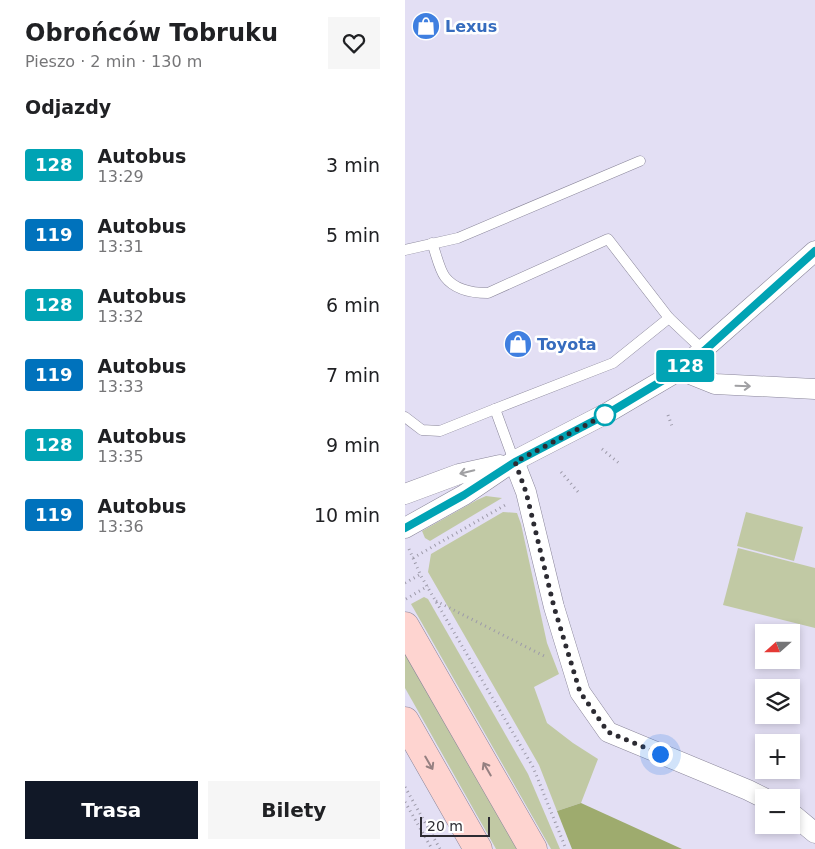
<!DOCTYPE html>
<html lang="pl">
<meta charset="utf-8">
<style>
:root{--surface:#fff;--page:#f6f6f6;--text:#202124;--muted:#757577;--accent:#111827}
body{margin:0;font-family:"DejaVu Sans",sans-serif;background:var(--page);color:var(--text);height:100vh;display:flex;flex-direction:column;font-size:19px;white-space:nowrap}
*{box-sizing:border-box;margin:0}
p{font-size:16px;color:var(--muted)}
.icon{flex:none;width:28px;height:28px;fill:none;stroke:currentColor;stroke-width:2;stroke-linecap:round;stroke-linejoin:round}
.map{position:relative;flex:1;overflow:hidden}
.side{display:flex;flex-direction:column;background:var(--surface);width:405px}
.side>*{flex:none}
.badge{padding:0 10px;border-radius:4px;font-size:18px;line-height:32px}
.needle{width:32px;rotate:249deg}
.fabs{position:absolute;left:350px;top:624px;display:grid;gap:10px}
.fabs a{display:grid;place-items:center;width:45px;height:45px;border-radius:0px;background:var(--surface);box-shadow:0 2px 8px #0003;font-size:25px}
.scale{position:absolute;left:15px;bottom:12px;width:70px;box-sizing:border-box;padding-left:5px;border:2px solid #2c2b32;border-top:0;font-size:14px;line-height:18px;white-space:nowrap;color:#2c2b32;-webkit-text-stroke:4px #fff;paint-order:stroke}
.you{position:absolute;width:25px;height:25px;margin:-12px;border:4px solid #fff;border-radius:50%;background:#1a73e8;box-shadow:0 0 0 8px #1a73e833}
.map>.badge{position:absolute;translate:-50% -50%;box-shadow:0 0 0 2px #fff}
h2{padding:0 25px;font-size:19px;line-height:45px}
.round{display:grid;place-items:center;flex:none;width:52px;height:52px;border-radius:0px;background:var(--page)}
.overview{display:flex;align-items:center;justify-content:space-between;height:85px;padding:0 25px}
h1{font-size:24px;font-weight:800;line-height:38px}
.primary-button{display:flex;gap:10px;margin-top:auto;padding:10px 25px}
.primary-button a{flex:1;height:58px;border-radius:0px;background:var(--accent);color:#fff;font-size:20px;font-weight:800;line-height:58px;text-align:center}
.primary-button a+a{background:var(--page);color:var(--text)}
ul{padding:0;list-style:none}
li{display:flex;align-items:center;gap:15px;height:70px;padding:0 25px}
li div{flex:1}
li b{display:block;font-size:19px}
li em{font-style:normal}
li .badge{min-width:55px;font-weight:700;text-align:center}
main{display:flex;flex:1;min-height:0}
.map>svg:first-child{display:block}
.green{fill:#c1c9a4}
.forest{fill:#9eab6e}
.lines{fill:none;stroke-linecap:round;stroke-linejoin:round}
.lane-casing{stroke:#898599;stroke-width:11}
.street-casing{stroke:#898599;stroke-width:21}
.secondary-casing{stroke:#898599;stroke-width:29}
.path{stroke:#9d9aa9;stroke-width:3;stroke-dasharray:1 4;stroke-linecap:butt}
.lane{stroke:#fff;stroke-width:10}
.street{stroke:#fff;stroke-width:20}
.secondary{stroke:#fed4d0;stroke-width:28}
.oneway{stroke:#a0a0a3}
.oneway2{stroke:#958081}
.line-casing{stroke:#fff;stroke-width:11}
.line{stroke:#00a3b4;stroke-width:8}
.walk{stroke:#2c2b32;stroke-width:5;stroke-dasharray:0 9}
.stop-dot{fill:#fff;stroke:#00a3b4;stroke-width:2.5}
.labels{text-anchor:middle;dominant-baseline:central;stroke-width:5;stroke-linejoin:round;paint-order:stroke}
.shop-label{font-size:16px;font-weight:bold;fill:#366cbe;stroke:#fff;text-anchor:start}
</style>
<main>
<section class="side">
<div class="overview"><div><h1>Obrońców Tobruku</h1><p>Pieszo · 2 min · 130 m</p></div><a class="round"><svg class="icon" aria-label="heart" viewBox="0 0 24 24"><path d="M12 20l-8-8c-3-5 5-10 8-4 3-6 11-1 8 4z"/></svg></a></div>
<h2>Odjazdy</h2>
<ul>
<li><span class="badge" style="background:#00a3b4;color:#fff">128</span><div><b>Autobus</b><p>13:29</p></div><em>3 min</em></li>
<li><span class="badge" style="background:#0072bc;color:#fff">119</span><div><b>Autobus</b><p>13:31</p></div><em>5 min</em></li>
<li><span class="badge" style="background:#00a3b4;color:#fff">128</span><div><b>Autobus</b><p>13:32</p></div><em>6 min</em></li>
<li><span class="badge" style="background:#0072bc;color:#fff">119</span><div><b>Autobus</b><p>13:33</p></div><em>7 min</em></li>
<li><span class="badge" style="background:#00a3b4;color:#fff">128</span><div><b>Autobus</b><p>13:35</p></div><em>9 min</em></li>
<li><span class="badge" style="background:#0072bc;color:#fff">119</span><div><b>Autobus</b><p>13:36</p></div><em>10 min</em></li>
</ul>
<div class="primary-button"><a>Trasa</a><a>Bilety</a></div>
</section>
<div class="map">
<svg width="410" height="849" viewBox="0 0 410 849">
<rect width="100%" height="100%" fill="#e3dff4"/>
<g class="green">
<polygon points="81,496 97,498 25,541 20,538 17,531 72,500"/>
<polygon points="98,512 112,513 116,524 142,643 154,674 129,687 142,723 168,743 193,759 176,803 152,811 134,765 23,572 26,554"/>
<polygon points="341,512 398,527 389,561 332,546"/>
<polygon points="333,548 410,568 410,628 318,605"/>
<polygon points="19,597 23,599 123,774 155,849 146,849 6,604"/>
<polygon points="0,652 112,849 91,849 0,688"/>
</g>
<polygon class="forest" points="176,803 277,849 167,849 152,811"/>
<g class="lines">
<defs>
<g id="lane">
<path d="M27 243C31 253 34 269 40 277 50 290 68 293 83 293L203 239 264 318"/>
<polyline points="0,250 53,238 235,161"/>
<polyline points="90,409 208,363 264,318 299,351"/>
<polyline points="0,417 17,430 35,431 90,409 109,461"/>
</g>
<g id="street">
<polyline points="275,370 310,384 410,389"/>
<polyline points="109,461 121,492 149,607 175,692 203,732 343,790 359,798"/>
<polyline points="0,494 54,474 95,465"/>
<polyline points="0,528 59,495 109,461 202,413 275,370 410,251"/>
<polyline points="386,813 410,833"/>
</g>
<g id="secondary">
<polyline points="0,626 128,849"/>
<polyline points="0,721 73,849"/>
</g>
</defs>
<use href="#lane" class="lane-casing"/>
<use href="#street" class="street-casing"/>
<use href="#secondary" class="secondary-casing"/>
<g class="path">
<polyline points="263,415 268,429"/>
<polyline points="197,449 215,464"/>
<polyline points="156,472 174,493"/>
<polyline points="4,549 16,576 128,767 161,849"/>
<polyline points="8,558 102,504"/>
<polyline points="0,583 16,574"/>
<polyline points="1,599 23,586"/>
<polyline points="31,601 141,657"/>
<polyline points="0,787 35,849"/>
<polyline points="0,802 27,849"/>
</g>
<use href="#lane" class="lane"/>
<use href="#street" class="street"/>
<use href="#secondary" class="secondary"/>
</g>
<defs><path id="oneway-shaft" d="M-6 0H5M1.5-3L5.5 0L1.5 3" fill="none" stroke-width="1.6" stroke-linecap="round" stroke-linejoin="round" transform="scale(1.25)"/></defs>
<g class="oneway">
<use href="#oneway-shaft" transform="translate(338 386) rotate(2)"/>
<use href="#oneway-shaft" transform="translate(62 472) rotate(167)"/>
</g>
<g class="oneway2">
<use href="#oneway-shaft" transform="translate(24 763) rotate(60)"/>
<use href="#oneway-shaft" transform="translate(82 769) rotate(-120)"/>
</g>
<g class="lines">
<defs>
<polyline id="line" points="0,528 59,495 110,462 202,414 275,370 299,351 410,251"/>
</defs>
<use href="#line" class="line-casing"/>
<use href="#line" class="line"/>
<polyline class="walk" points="200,415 202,414 110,462 121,492 149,607 175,692 203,732 255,754"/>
</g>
<defs>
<symbol id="shop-disc" viewBox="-11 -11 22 22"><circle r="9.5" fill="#3f7fe0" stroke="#fff"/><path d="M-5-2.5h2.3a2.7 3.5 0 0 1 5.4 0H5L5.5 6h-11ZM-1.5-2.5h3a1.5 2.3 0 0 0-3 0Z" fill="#fff"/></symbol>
</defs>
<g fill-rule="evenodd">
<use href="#shop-disc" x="5" y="10" width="32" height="32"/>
<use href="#shop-disc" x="97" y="328" width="32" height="32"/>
</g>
<circle class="stop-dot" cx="200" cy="415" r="10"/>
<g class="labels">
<g class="shop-label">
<text x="40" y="26">Lexus</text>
<text x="132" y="344">Toyota</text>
</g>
</g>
</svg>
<div class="fabs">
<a><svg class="needle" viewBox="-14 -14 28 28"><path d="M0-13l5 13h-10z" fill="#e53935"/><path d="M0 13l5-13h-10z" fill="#757577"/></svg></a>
<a><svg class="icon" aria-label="layers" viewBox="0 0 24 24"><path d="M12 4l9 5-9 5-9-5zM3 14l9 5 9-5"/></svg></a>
<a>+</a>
<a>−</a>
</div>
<div class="scale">20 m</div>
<div class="you" style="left:255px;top:754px"></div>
<b class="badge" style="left:280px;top:366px;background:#00a3b4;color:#fff">128</b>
</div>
</main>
